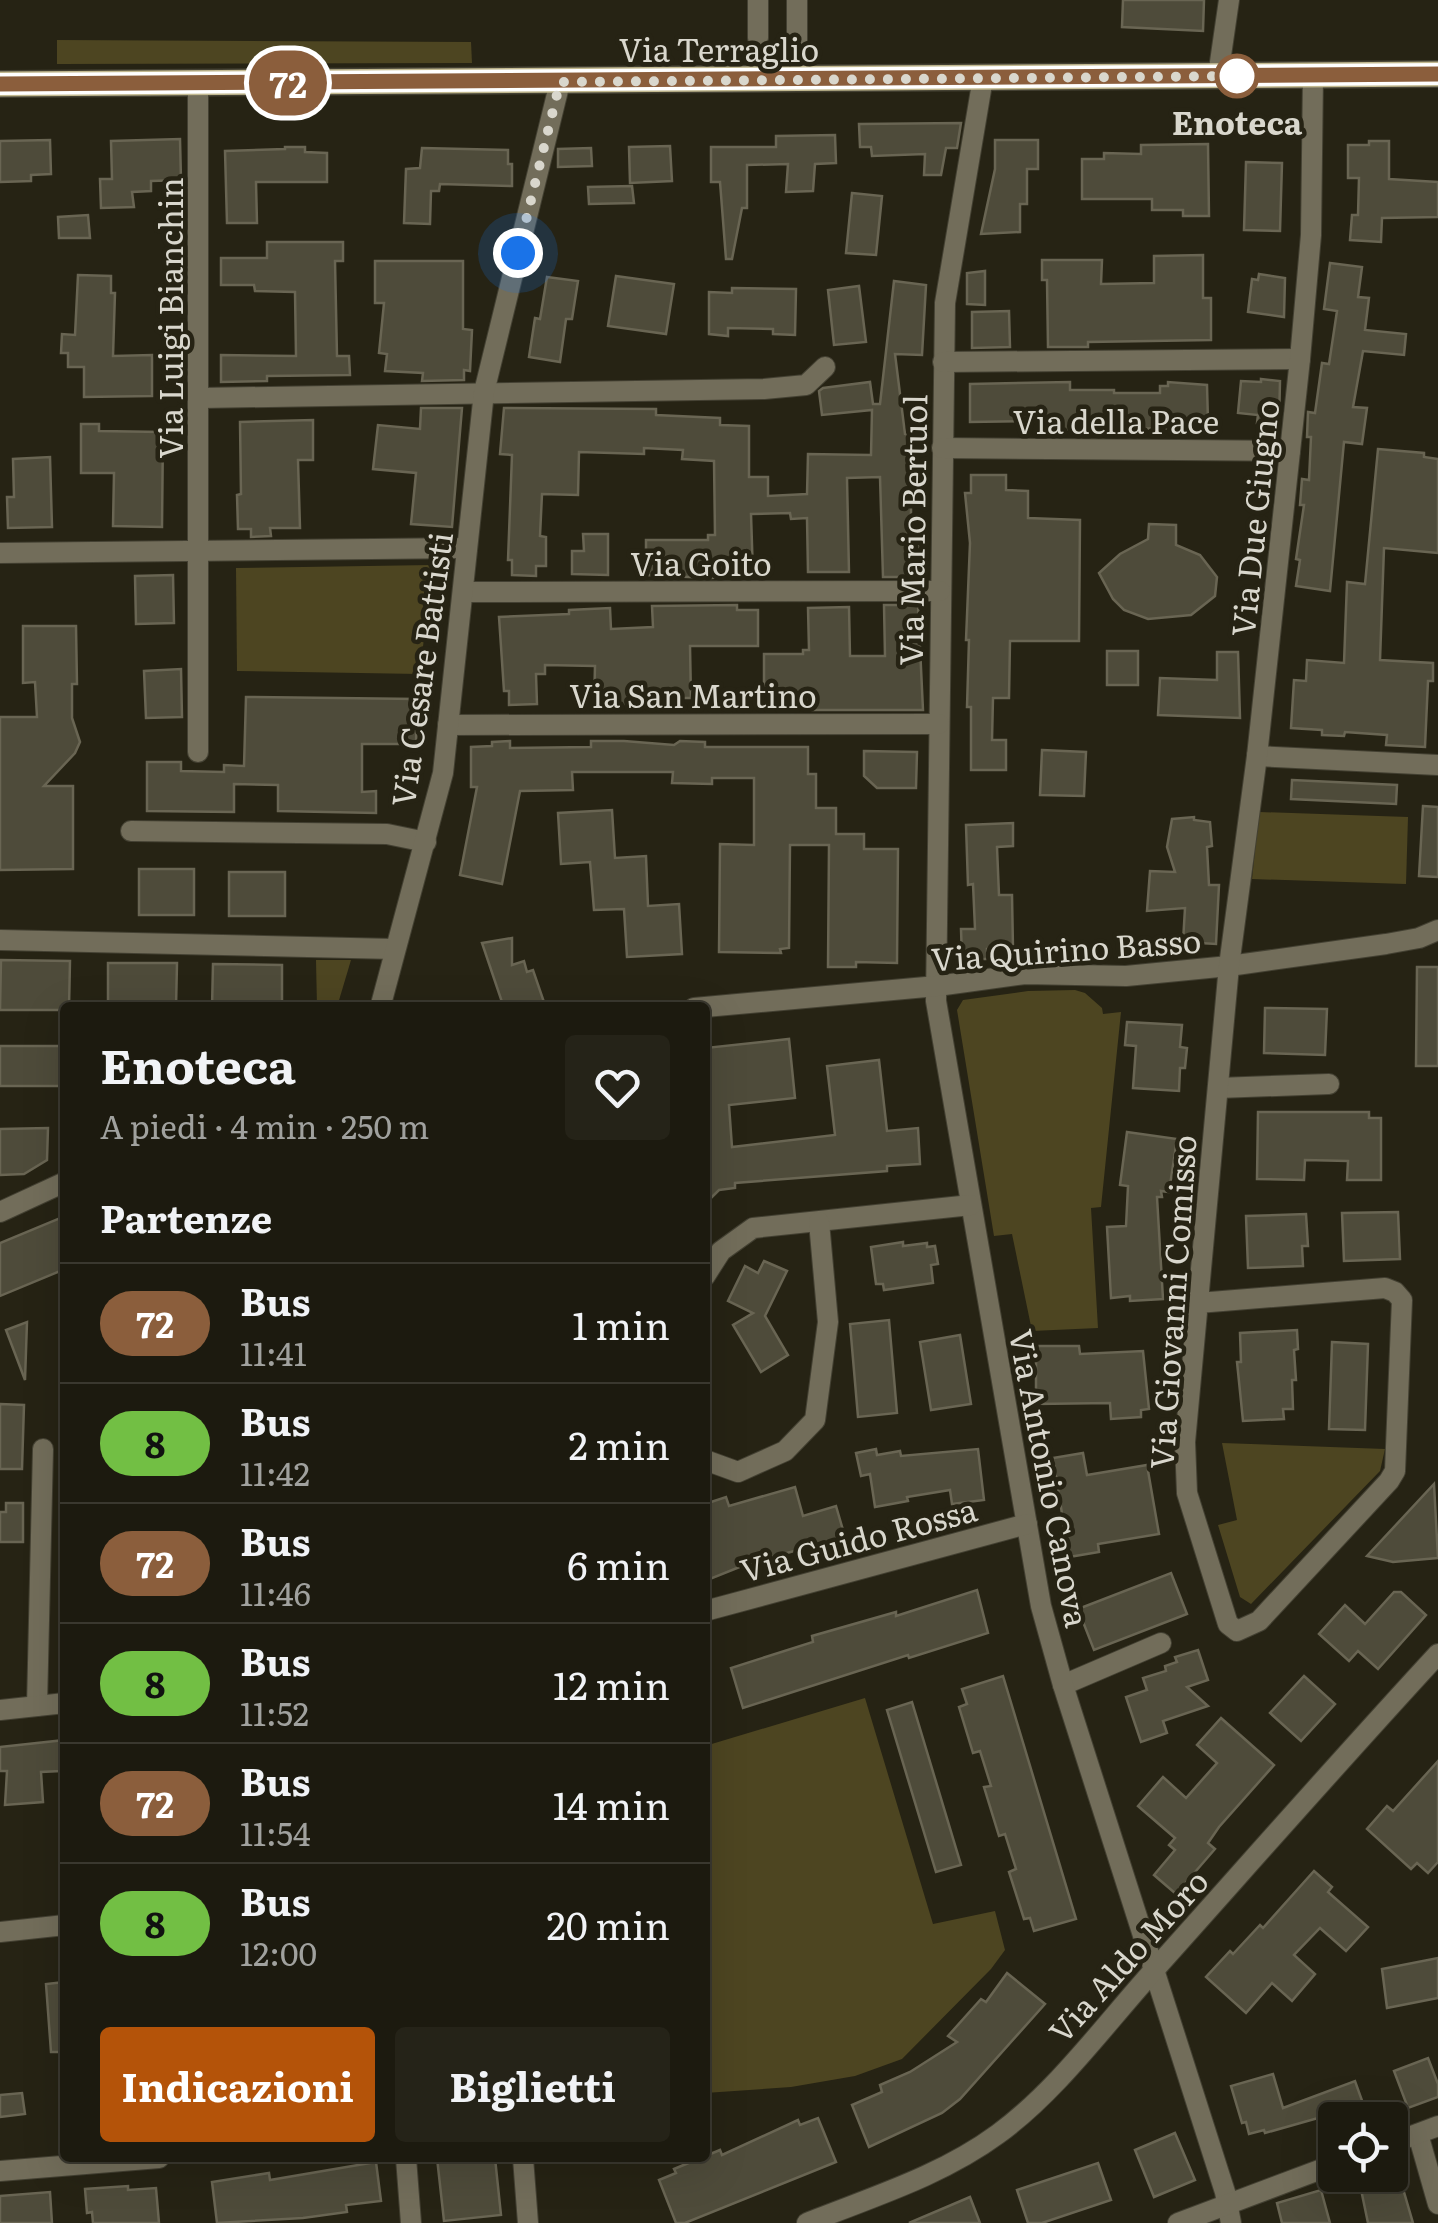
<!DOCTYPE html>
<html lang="it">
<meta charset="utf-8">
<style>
:root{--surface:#1c1a0f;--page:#252318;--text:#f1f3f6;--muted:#a0a19e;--line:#3a382f;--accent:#b45309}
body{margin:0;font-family:Literata,serif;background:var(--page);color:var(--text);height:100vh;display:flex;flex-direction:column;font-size:38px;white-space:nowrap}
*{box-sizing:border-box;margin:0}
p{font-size:32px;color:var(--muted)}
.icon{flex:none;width:55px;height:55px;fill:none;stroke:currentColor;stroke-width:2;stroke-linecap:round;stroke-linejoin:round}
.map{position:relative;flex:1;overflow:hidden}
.drawer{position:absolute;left:60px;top:1002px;width:650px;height:1160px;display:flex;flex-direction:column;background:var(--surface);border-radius:10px;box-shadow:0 10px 40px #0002,0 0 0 2px var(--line)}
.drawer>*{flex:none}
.badge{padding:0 20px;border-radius:32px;font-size:35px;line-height:65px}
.buttons{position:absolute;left:1318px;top:2102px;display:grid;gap:20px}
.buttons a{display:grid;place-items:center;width:90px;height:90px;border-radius:10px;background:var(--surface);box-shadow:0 10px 40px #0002,0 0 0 2px var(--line);font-size:50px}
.you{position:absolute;width:50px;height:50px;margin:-25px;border:8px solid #fff;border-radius:50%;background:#1a73e8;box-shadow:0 0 0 15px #1a73e833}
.map>.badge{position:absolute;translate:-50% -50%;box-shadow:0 0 0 5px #fff}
h2{padding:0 40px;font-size:38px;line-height:90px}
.round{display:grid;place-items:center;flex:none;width:105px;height:105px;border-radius:10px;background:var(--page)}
.head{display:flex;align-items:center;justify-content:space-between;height:170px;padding:0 40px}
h1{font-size:48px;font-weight:700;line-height:75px}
.cta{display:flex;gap:20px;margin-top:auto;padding:20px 40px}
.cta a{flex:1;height:115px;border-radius:10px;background:var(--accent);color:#fff;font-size:40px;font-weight:700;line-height:115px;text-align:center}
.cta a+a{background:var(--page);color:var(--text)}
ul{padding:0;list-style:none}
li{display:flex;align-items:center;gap:30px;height:120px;padding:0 40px;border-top:2px solid var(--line)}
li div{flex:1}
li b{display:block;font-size:38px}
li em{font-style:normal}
li .badge{min-width:110px;font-weight:700;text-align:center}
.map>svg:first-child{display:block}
.green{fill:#4d4521}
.building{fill:#4e4b3a;stroke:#696553;stroke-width:2.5}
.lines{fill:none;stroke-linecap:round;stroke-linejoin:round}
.pedestrian-casing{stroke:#434032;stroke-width:22}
.minor-casing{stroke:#434032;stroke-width:22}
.tertiary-casing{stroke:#434032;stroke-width:22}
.primary-casing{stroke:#434032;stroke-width:28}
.pedestrian{stroke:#726d5a;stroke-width:20}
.minor{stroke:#726d5a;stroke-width:20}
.tertiary{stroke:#726d5a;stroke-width:20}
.primary{stroke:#c2b990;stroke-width:25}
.line-casing{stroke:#fff;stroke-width:22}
.line{stroke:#8b5e3c;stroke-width:15}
.walk{stroke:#d9d7cd;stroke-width:10;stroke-dasharray:0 18}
.stop-dot{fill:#fff;stroke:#8b5e3c;stroke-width:5}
.labels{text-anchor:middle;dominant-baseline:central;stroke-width:9;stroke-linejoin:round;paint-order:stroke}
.street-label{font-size:32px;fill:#d9d7cd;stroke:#262314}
.stop-label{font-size:32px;font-weight:bold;fill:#d9d7cd;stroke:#262314}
</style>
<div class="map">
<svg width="1438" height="2223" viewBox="0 0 1438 2223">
<rect width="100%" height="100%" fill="#262314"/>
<g class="green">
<polygon points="57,40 471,42 472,63 57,64"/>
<polygon points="432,565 420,674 237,671 236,568"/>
<polygon points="1259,812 1408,817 1406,884 1252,879"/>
<polygon points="316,960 351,960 337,1007 317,1007"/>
<polygon points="1075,990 1085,993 1102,1008 1103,1014 1121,1012 1101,1207 1091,1208 1098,1328 1032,1331 1012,1234 994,1236 957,1010 963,1000 1028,991"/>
<polygon points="1222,1443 1385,1449 1380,1471 1251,1604 1240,1597 1218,1525 1237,1520"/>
<polygon points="865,1698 933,1924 995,1911 1005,1950 991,1969 902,2059 855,2076 791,2087 705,2093 705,1746"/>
</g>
<g class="building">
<polygon points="1123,0 1204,0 1203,31 1122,27"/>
<polygon points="961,123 957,148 946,148 941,175 924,175 925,154 872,156 871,147 860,147 859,124"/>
<polygon points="835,135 836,163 815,164 813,191 786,192 788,164 747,165 747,208 742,208 732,259 726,259 720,182 711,182 711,147 776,147 776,136"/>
<polygon points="180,139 181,180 151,181 151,191 132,192 134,207 101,208 100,179 112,179 111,141"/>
<polygon points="50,140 51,174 31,175 31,181 0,182 0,141"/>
<polygon points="995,140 1038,140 1038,169 1027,169 1027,204 1020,204 1020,232 981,234 995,169"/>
<polygon points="1369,141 1389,141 1389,179 1438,182 1438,217 1382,218 1381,242 1350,240 1352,215 1358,215 1359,178 1348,178 1348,145 1369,145"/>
<polygon points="1208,144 1209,216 1183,216 1183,210 1152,210 1152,199 1082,199 1082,159 1104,159 1104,153 1141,154 1141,145"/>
<polygon points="670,146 672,181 630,183 629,147"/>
<polygon points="285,147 305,147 305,152 327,153 327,182 256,182 257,223 227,223 225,151 285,149"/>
<polygon points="422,148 508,150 508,164 512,164 512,186 440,184 439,191 431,191 430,224 404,223 406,169 420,168"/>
<polygon points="591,148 592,166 558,167 558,149"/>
<polygon points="1246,162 1282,163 1280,231 1244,230"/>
<polygon points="632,186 634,203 589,204 588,187"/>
<polygon points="852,193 882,196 876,255 846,253"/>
<polygon points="88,215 90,238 59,238 58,217"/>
<polygon points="267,242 343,242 343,261 335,261 337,356 349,356 350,375 267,376 267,381 221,382 221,355 296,356 295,292 255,291 254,285 221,285 221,258 267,258"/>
<polygon points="1203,255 1203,298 1211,298 1211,340 1088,342 1088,347 1048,347 1047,280 1042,280 1042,260 1102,260 1101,284 1154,283 1154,256"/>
<polygon points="375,261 463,261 463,329 472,330 470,371 464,370 464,380 422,381 423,373 385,371 387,354 379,353 384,303 375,303"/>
<polygon points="1330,263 1362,267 1358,297 1369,298 1365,330 1406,334 1404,355 1363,351 1353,407 1367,408 1362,444 1344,442 1330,591 1296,586 1300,560 1296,559 1304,505 1300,505 1302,479 1309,480 1311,437 1307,437 1308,412 1315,413 1322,363 1329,364 1337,311 1324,309"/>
<polygon points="985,271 985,305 967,304 967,273"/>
<polygon points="1259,274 1285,278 1284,317 1248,312 1252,279 1258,280"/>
<polygon points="78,275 111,276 111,293 115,293 113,356 152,355 152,396 84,397 84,367 68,367 68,353 61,353 62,334 75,335"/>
<polygon points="616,276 674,284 666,334 608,326"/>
<polygon points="547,277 578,281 572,319 566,319 560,362 529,357 535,318 540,319"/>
<polygon points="894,281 926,285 922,355 895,354 905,434 911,435 911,530 924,530 925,577 883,577 880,477 847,478 849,572 808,572 807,518 791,519 790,513 751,514 753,575 711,578 646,575 646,540 708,540 708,535 715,535 714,461 682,459 683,450 644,448 644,454 579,452 578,495 542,494 540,536 546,537 546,566 536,566 536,576 512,575 512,560 508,560 512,455 500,454 504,408 656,409 656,415 720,418 720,425 749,426 749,477 768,477 768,496 807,494 808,454 871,455 872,410 822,415 819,391 823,388 870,382 873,404 880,404"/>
<polygon points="859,286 866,342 834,345 828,290"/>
<polygon points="732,288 796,289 795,335 773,334 773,329 728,328 728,336 709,334 709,292 732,293"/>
<polygon points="1009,311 1010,347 972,348 972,312"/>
<polygon points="1261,379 1280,381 1279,425 1257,423 1258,415 1238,413 1241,381 1261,382"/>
<polygon points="1070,382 1070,390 1114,390 1114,393 1160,393 1160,386 1168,386 1168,382 1207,385 1208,422 1188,422 1188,428 1044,430 1044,421 970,422 970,384"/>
<polygon points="421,408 462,408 452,527 411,524 416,473 373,469 378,425 420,429"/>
<polygon points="313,420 313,460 298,460 300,528 270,528 271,536 251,537 251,529 238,529 237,495 241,494 240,422"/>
<polygon points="81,424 99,424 99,431 163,432 162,527 113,526 114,473 81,473"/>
<polygon points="1378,449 1424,453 1424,457 1438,459 1438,553 1384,548 1380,660 1433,663 1433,681 1428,681 1425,747 1386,745 1387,735 1345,732 1344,736 1322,735 1322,730 1291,728 1294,680 1306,681 1307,660 1344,663 1347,582 1365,584"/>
<polygon points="50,457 52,527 8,528 7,497 14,497 13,459"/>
<polygon points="971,475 1006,475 1006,490 1028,491 1028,518 1080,520 1079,641 1010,641 1009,698 993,698 992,740 1006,740 1006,770 971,770 971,707 967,707 969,640 966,640 970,543 965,493 971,493"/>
<polygon points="1149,524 1176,525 1176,545 1200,555 1217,577 1215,596 1191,615 1148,619 1124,610 1113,599 1099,573 1120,554 1148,539"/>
<polygon points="583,534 608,534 608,575 572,574 572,551 584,551"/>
<polygon points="173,575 174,623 136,624 135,576"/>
<polygon points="737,605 737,610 758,610 758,646 690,646 691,698 666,698 666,704 594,704 595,666 545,665 545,674 536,674 537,704 509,705 509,691 504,691 499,617 569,614 569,610 610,608 611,629 653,627 652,606"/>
<polygon points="884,605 918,605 923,710 807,710 806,706 769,705 769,686 764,686 764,654 803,654 803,650 809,650 808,608 849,607 850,656 885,656"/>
<polygon points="23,626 76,626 77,684 72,684 72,718 80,742 75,753 44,786 73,786 73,869 0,870 0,717 37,717 35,682 23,683"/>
<rect x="1107" y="651" width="31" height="34"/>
<polygon points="1217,652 1238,652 1240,718 1158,715 1160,678 1217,680"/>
<polygon points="181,669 182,717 146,718 144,671"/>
<polygon points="246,697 417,699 416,744 362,744 362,792 376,791 376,813 278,811 278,785 234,784 234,812 147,811 147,762 181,762 181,771 224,772 224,765 244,766"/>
<polygon points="510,741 510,748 591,747 591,741 624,741 674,745 680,741 705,742 705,747 808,747 808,774 816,774 816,808 836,808 836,834 864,834 864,849 898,849 897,963 856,962 856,967 828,967 829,845 790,845 789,948 780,949 781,953 719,952 720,844 754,845 754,778 712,778 712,784 672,783 673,772 572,772 573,790 520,791 502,884 460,875 477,787 471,787 471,747 492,746 492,742"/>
<polygon points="1042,750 1086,752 1084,796 1040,795"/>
<polygon points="864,751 917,752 916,788 877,788 864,776"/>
<polygon points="1292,780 1397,785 1396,804 1291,799"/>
<polygon points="1423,806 1438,807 1438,877 1419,876"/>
<polygon points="612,810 615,858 646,856 648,906 679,904 682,954 627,957 624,909 594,910 590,862 561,864 558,813"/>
<polygon points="1194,817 1194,820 1210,822 1212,846 1207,847 1209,885 1219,885 1216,944 1183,942 1185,908 1147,911 1150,871 1175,872 1167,847 1172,819"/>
<polygon points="1013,823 1013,846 997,847 999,895 1012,895 1013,948 987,949 987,959 962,959 961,929 975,929 973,884 968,885 966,825"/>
<rect x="139" y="869" width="55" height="46"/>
<rect x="229" y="872" width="56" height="44"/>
<polygon points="512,938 512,965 524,961 527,972 533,970 546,1008 504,1008 482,943"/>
<polygon points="1,960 70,961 69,1008 65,1010 0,1010"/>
<polygon points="108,963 177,963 176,1008 108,1008"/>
<polygon points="213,964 282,965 282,1008 212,1008"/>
<polygon points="1417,967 1438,967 1438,1066 1416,1066"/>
<polygon points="1265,1008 1327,1009 1325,1055 1264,1053"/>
<polygon points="1127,1022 1182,1025 1180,1047 1187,1048 1185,1068 1180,1068 1179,1091 1133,1088 1136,1046 1125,1045"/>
<polygon points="789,1039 795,1098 729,1105 732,1147 835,1135 827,1066 879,1060 887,1131 918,1128 920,1164 887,1166 887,1171 735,1183 735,1188 719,1190 705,1204 705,1048"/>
<rect x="0" y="1046" width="63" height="40"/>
<polygon points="1258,1112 1369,1112 1369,1118 1381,1118 1381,1180 1347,1180 1348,1161 1305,1160 1304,1180 1257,1179"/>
<polygon points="48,1128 47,1160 24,1174 0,1175 0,1129"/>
<polygon points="1127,1132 1177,1139 1169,1192 1161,1191 1162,1197 1157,1197 1163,1299 1130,1301 1130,1296 1111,1298 1107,1227 1126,1226 1128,1186 1120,1185"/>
<polygon points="1398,1212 1400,1259 1344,1261 1342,1213"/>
<polygon points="1306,1214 1308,1246 1302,1246 1303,1266 1248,1268 1246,1216"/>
<polygon points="65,1216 65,1269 0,1296 0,1243"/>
<polygon points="903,1242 903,1246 927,1243 927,1247 935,1246 938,1264 931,1265 933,1283 884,1290 883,1284 876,1284 871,1247"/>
<polygon points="764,1261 787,1271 765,1316 788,1355 761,1372 733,1325 753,1313 728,1301 745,1266 758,1273"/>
<polygon points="889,1320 897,1413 858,1417 850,1324"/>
<polygon points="27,1322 25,1380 6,1330"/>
<polygon points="1297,1330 1298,1349 1294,1350 1296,1380 1292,1380 1293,1409 1283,1409 1284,1419 1243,1421 1237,1362 1241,1362 1240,1333"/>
<polygon points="960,1335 971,1404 931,1410 920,1342"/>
<polygon points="1332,1342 1368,1344 1365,1430 1329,1429"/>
<polygon points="1036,1346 1079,1346 1080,1354 1143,1351 1149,1409 1141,1410 1141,1417 1111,1419 1110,1403 1036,1404"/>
<polygon points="0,1404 24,1405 22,1469 0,1469"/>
<polygon points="876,1449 877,1455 900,1451 901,1456 978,1449 984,1500 952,1504 950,1490 907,1497 908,1501 875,1507 870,1474 861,1476 856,1453"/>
<polygon points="1083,1453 1087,1475 1147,1465 1159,1534 1098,1544 1099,1552 1069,1557 1053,1458"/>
<polygon points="1434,1484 1438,1558 1393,1562 1367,1556"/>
<polygon points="795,1487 803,1516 836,1506 845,1537 747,1564 705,1581 705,1504 726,1497 729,1506"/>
<polygon points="6,1503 23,1503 23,1542 0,1542 0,1512 6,1512"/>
<polygon points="1171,1573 1187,1614 1094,1650 1078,1609"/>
<polygon points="977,1590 988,1633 909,1658 908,1655 743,1708 731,1668 813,1642 812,1636 896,1612 896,1616"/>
<polygon points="1394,1592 1401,1592 1426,1615 1378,1669 1358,1651 1349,1661 1319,1634 1345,1605 1365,1624"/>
<polygon points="1198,1650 1208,1680 1187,1687 1208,1706 1163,1721 1167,1733 1141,1742 1126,1697 1147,1690 1143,1678 1166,1671 1165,1666 1177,1662 1175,1657"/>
<polygon points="1003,1676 1076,1919 1034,1931 1030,1918 1024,1919 1009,1872 1016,1869 1005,1834 999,1836 984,1787 991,1786 980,1751 973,1753 959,1707 967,1704 962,1689"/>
<polygon points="1304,1676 1335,1704 1301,1741 1270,1713"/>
<polygon points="912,1702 961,1865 936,1872 887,1710"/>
<polygon points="1221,1718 1274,1765 1219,1827 1208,1843 1215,1849 1176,1894 1154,1875 1175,1850 1169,1845 1175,1838 1138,1806 1163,1777 1186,1798 1217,1763 1197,1745"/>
<polygon points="65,1740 65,1765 60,1765 60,1771 41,1772 43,1802 5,1805 7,1771 0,1771 0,1747"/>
<polygon points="1438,1761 1438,1862 1428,1873 1417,1863 1411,1869 1367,1829 1387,1806 1393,1811"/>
<polygon points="1314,1871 1332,1887 1328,1892 1368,1927 1346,1951 1320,1928 1294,1955 1315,1974 1292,2001 1272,1983 1246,2013 1206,1977 1230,1951 1233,1954 1260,1925 1263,1928"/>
<polygon points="1438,1958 1438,1998 1387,2008 1382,1969"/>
<polygon points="1007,1973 1045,2004 960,2099 942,2113 869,2147 852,2105 882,2092 880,2085 910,2072 957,2042 948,2036 981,1999 986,2002"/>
<polygon points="65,1982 65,2052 51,2052 46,1984"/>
<polygon points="1428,2058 1438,2084 1438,2097 1408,2108 1394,2071"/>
<polygon points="1273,2074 1283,2108 1355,2081 1369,2120 1335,2120 1335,2151 1330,2151 1318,2118 1265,2133 1264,2130 1249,2134 1246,2122 1242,2123 1231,2086"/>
<polygon points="22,2093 25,2114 0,2117 0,2095"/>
<polygon points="818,2118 836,2162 685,2223 676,2223 659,2180 676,2173 674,2169 720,2150 722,2155 798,2120 800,2125"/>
<polygon points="1175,2133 1195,2180 1154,2197 1135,2150"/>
<polygon points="437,2158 495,2158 501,2215 444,2221"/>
<polygon points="376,2162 381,2201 346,2205 347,2212 303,2218 217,2223 212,2182 269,2173 270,2180"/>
<polygon points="1098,2163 1111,2200 1042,2223 1028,2223 1017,2190"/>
<polygon points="1358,2175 1399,2175 1413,2223 1368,2223"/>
<polygon points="128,2186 128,2190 156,2188 159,2223 93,2223 92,2212 87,2213 85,2189"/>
<polygon points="1321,2190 1330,2223 1282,2223 1277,2203"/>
<polygon points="50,2192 52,2223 0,2223 0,2196"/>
<polygon points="970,2197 980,2223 909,2223"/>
</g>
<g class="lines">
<defs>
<g id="pedestrian">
<polyline points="758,0 758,38"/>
<polyline points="1063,1685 1161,1643"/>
</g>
<g id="minor">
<polyline points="797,0 797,81"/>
<polyline points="1218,76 1229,0"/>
<polyline points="983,78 945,303 936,1001 1041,1606 1063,1685 1225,2192 1231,2223"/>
<polyline points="943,362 1300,359"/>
<polyline points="200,398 764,389 806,385 825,367"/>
<polyline points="942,448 1290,451"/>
<polyline points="0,553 467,548"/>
<polyline points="463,592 940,591"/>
<polyline points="448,725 939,724"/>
<polyline points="198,752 198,84"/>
<polyline points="1257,756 1438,765"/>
<polyline points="131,831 387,834 426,842"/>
<polyline points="0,940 394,949"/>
<polyline points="380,1008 443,773 484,392 560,82"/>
<polyline points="694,1008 937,986 1025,974 1126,976 1229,966 1386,944 1419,938 1438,930"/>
<polyline points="1218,1088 1329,1084"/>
<polyline points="0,1212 65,1182"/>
<polyline points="705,1276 721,1251 753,1228 971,1205"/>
<polyline points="1198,1303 1385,1288 1395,1292 1402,1300 1395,1471 1389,1481 1259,1621 1237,1631 1228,1624 1187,1493 1185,1442 1229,966 1257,756 1300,359 1311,235 1313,75"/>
<polyline points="705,1460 738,1472 785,1451 815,1420 828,1322 819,1222"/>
<polyline points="705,1611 1027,1524"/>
<polyline points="37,1706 43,1449"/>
<polyline points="0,1710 65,1703"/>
<polyline points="0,1932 65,1925"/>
<polyline points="1418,2134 1438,2204"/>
<polyline points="1390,2144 1438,2126"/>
<polyline points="406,2158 411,2223"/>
<polyline points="523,2158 528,2223"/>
<polyline points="0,2171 159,2158"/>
<polyline points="1178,2223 1335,2164"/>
</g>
<path id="tertiary" d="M807 2223C872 2197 941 2176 998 2134 1057 2091 1106 2023 1155 1969 1249 1864 1342 1758 1438 1654"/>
<polyline id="primary" points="0,84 1438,74"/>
</defs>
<use href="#pedestrian" class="pedestrian-casing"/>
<use href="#minor" class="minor-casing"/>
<use href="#tertiary" class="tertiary-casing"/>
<use href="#primary" class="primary-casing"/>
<use href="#pedestrian" class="pedestrian"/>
<use href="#minor" class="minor"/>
<use href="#tertiary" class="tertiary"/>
<use href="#primary" class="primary"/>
</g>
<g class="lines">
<defs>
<polyline id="line" points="0,84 1438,74"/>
</defs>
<use href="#line" class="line-casing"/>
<use href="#line" class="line"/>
<polyline class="walk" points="518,253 560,82 1250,76 1237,76"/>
</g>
<circle class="stop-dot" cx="1237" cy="76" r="20"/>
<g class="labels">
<g class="street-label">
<text x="719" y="48">Via Terraglio</text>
<text transform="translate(169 318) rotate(-90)">Via Luigi Bianchin</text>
<text x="1116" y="420">Via della Pace</text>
<text transform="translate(1253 518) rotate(-84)">Via Due Giugno</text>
<text transform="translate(911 530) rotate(-89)">Via Mario Bertuol</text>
<text x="701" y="562">Via Goito</text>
<text transform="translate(420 669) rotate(-82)">Via Cesare Battisti</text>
<text x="693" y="694">Via San Martino</text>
<text transform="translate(1066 948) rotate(-4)">Via Quirino Basso</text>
<text transform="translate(1171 1302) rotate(-86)">Via Giovanni Comisso</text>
<text transform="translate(1051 1478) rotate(79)">Via Antonio Canova</text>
<text transform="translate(858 1538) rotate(-15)">Via Guido Rossa</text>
<text transform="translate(1127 1955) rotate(-48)">Via Aldo Moro</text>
</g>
<g class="stop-label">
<text x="1237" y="121">Enoteca</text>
</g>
</g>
</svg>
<div class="buttons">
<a><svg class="icon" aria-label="locate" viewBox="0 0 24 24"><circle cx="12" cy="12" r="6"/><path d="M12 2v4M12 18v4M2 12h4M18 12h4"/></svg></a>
</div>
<div class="you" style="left:518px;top:253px"></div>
<b class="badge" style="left:288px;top:83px;background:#8b5e3c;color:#fff">72</b>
<section class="drawer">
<div class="head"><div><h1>Enoteca</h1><p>A piedi · 4 min · 250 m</p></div><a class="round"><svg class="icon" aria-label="heart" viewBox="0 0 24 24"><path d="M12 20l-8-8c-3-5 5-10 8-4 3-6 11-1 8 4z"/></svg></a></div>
<h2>Partenze</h2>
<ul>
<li><span class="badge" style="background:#8b5e3c;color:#fff">72</span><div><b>Bus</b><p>11:41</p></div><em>1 min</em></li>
<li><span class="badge" style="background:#72bf44;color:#111">8</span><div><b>Bus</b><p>11:42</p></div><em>2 min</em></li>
<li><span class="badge" style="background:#8b5e3c;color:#fff">72</span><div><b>Bus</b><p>11:46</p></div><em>6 min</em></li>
<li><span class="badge" style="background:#72bf44;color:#111">8</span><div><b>Bus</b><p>11:52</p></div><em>12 min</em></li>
<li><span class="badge" style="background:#8b5e3c;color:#fff">72</span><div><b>Bus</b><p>11:54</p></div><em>14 min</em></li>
<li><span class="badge" style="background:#72bf44;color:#111">8</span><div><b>Bus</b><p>12:00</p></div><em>20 min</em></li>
</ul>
<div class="cta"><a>Indicazioni</a><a>Biglietti</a></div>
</section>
</div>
